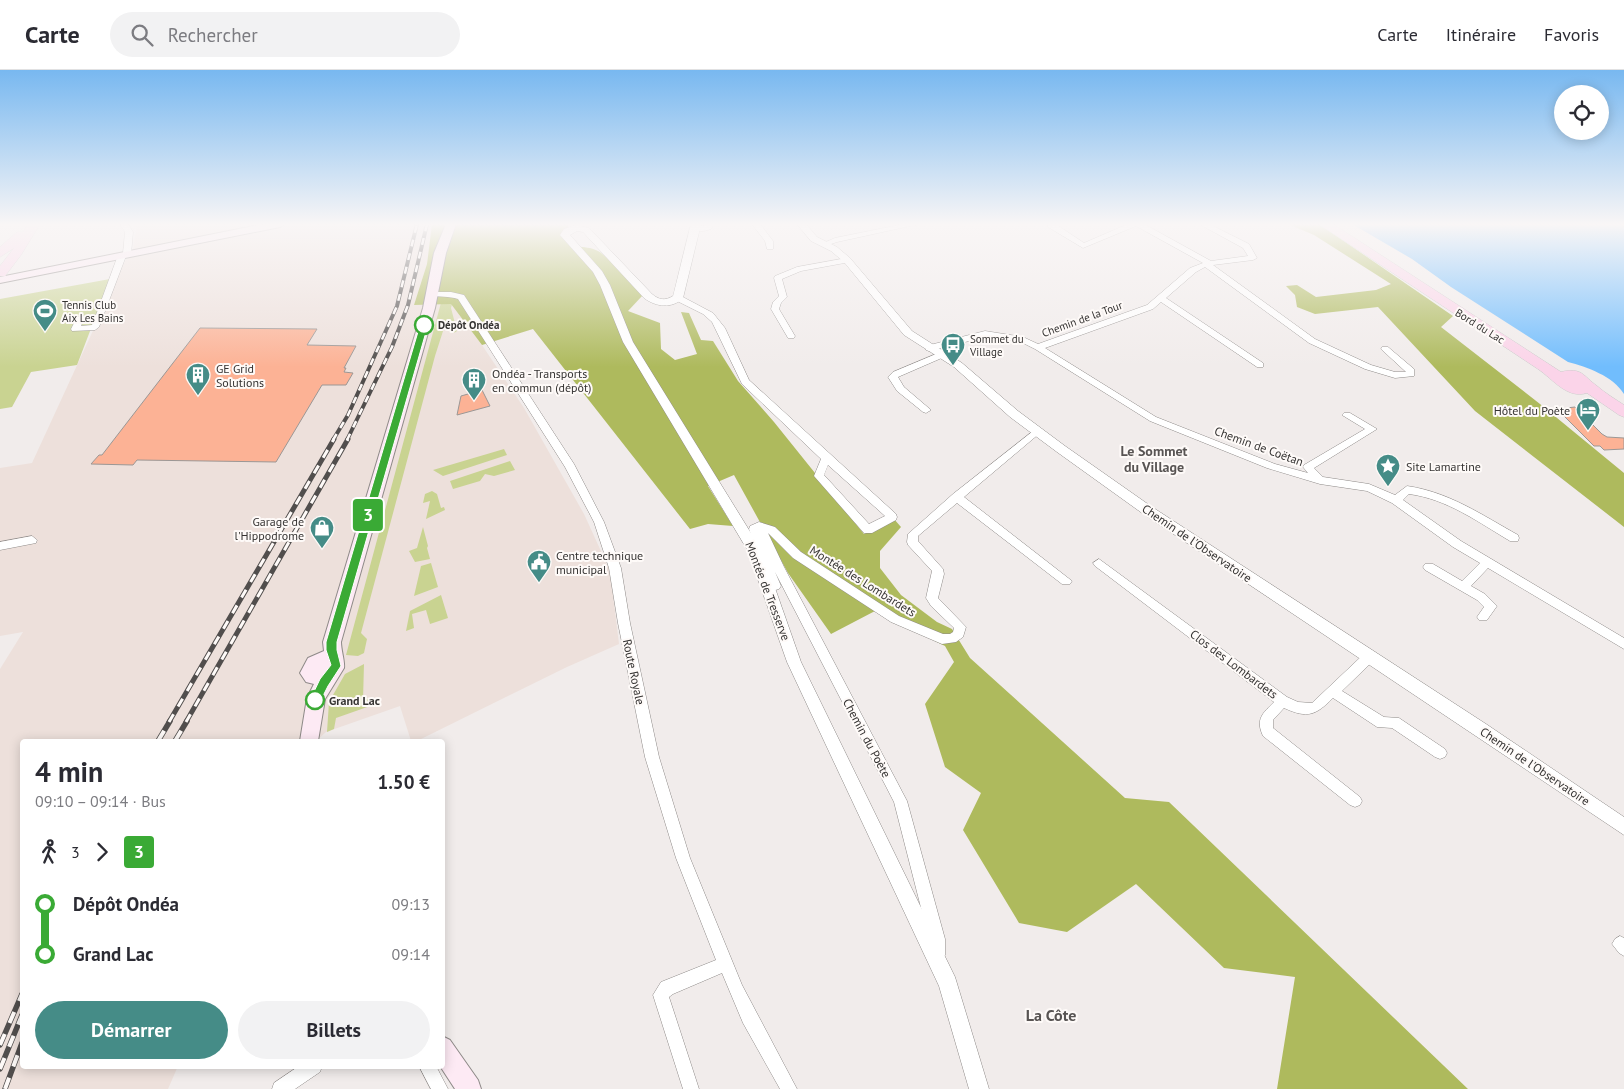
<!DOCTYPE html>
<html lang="fr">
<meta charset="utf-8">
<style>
:root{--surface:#fff;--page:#f2f2f3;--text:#2b2b33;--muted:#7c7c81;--line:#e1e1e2;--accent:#458c87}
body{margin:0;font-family:"PT Sans",sans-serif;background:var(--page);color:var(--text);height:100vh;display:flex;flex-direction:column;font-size:19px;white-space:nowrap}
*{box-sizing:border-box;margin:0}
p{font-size:16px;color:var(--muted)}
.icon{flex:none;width:28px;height:28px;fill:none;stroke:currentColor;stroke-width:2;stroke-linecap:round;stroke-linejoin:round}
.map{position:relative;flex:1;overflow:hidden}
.side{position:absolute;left:20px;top:669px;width:425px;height:330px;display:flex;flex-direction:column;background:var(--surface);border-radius:5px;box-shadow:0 2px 12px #0003}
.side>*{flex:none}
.badge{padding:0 10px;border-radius:4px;font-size:18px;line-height:32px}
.controls{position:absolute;left:1554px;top:15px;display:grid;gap:10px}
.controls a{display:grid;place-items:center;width:55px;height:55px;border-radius:50%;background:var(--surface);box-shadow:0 2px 12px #0003;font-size:25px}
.map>.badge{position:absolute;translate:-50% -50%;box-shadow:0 0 0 2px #fff}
.legs{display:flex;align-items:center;gap:8px;height:55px;padding:0 15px;font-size:16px}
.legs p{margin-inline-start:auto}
.overview{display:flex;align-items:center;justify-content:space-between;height:85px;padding:0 15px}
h1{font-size:28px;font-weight:600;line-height:38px}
.button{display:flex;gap:10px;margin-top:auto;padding:10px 15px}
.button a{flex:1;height:58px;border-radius:30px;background:var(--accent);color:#fff;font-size:20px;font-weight:600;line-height:58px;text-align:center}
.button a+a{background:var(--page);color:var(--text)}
ul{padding:0 15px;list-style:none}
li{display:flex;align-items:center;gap:18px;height:50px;font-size:19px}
li i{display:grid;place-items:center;width:8px;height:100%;margin:0 6px;background:currentColor}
li i::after{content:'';width:12px;height:12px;margin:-6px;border:4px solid;border-radius:50%;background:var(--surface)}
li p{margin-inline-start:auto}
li:first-child i{background:linear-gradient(#0000 50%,currentColor 0)}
li:last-child i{background:linear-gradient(currentColor 50%,#0000 0)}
header{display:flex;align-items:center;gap:30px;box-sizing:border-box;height:70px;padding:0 25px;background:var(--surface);border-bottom:1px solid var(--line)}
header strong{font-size:24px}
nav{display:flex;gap:28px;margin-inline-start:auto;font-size:18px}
.search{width:350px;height:45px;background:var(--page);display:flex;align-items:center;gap:12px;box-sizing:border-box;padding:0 18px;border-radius:28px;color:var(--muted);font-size:19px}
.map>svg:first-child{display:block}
.built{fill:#ede0db}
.green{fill:#c9d391}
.forest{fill:#aeba5d}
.water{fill:#71bdfd}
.building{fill:#fcb295;stroke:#9b9795}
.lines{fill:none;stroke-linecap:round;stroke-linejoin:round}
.minor-casing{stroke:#8e8a88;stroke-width:1}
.tertiary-casing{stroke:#8e8a88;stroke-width:1}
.secondary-casing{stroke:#8e8a88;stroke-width:2}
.primary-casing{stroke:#cacaca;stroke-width:1}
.minor{fill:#fff;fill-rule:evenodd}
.tertiary{fill:#fff;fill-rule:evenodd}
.secondary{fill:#fdeaf4;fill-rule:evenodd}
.primary{fill:#fbd4e9;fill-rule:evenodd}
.rail-far2-casing{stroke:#514e4d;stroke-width:4}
.rail-far1-casing{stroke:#514e4d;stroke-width:5}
.rail-casing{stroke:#514e4d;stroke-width:5.5}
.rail-far2{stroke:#fefaf8;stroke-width:2.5;stroke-dasharray:7;stroke-linecap:butt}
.rail-far1{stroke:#fefaf8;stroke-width:3;stroke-dasharray:9;stroke-linecap:butt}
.rail{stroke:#fefaf8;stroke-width:4;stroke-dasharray:12;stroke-linecap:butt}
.line-1{fill:#3aaa35;stroke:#fff}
.stop-1-dot{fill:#fff;stroke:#3aaa35;stroke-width:2.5}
.labels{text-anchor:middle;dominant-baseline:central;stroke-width:4;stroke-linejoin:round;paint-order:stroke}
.far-poi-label{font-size:11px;fill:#353332;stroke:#fefaf8;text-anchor:start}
.far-street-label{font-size:11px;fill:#353332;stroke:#fefaf8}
.far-stop-label{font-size:11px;font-weight:bold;fill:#353332;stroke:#fefaf8;text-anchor:start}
.poi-label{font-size:12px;fill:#353332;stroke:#fefaf8;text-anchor:start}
.street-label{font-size:12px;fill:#353332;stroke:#fefaf8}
.stop-label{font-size:12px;font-weight:bold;fill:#353332;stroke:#fefaf8;text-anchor:start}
.neighbourhood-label{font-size:14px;font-weight:bold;fill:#585453;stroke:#fefaf8}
.near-neighbourhood-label{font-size:16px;font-weight:bold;fill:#585453;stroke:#fefaf8}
</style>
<header>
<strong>Carte</strong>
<div class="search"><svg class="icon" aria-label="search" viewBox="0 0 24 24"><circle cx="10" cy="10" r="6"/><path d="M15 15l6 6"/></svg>Rechercher</div>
<nav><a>Carte</a><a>Itinéraire</a><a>Favoris</a></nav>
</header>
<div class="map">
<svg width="1624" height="1019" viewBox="0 0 1624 1019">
<rect width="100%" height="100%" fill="#f1eceb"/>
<g class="built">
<polygon points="137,154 268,154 138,180 133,179"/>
<polygon points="296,154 432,154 427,194 414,235 451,234 482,275 524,338 584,444 610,501 619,574 567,597 417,671 411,671 400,636 326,662 316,671 22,671 22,996 178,996 168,1019 0,1019 0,599 23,562 0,566 0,398 32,393 126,189 135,186"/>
</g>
<g class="green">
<polygon points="110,209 77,295 31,302 12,337 0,339 0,229"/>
<polygon points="442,229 453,231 451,238 457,261 454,263 444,258 435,286 361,563 367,569 364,583 358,586 346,585"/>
<polygon points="504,379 507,385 443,406 433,400"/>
<polygon points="510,391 515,400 494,406 485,404 480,411 453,419 450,411"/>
<polygon points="432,421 437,424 441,438 444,437 445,440 426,449 430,431 423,433 425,424"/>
<polygon points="423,457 428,476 427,478 430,489 415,492 409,481 417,478"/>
<polygon points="431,493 438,517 414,526 421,496"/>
<polygon points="441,525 448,548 430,554 426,540 412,544 414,558 406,561 410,541"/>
<polygon points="364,594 363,630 371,628 373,635 336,648 334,659 327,662 329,632 345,604"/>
</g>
<g class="forest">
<path d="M432 154H569L567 159 561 163C572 183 583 173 598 181 606 185 634 216 643 225L628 241 660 253 661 279 675 290 697 284 681 242 689 243 701 270 713 271 738 311 774 352 864 464 894 449 901 457 880 481V498L901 525 937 552 952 559 970 588 1125 728 1169 732 1468 1019H1277L1295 907 1224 898 1136 814 1067 862 1019 853 963 760 981 723 945 697 925 634 954 592 945 576 875 541 831 564 788 503 734 405 708 416 733 456 708 454 690 459 533 259 482 275 451 234 414 235 427 194Z"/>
<polygon points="1288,154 1319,154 1453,246 1441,257 1540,334 1624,403 1624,457 1475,341 1378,237 1315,244 1297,237 1295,225 1286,216 1297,215 1316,227 1376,220 1391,214 1314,165"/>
</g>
<path class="water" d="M1352 154H1624V324C1613 306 1587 297 1568 292L1451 217 1412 189Z"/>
<g class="building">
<polygon points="200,258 317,259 307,275 356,276 344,298 346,298 344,302 353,303 346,315 322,315 276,392 137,390 133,395 91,394 99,385 102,385"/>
<polygon points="482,320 490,336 457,345 461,326"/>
<polygon points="1575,337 1602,364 1607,367 1624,368 1624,379 1604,380 1600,376 1594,376 1557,339"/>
</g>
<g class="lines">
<defs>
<g id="minor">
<path d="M120 154H128L133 162 131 184 126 186 99 257 95 260 72 261 71 259 77 247 96 245 118 185 123 183 125 162ZM94 250 92 255 81 256 83 251Z"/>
<path d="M704 154H712V158C707 162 696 162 691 158L695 156H704Z"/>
<polygon points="752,154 760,154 773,171 773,179 767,179 765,171"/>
<polygon points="904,154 919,154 837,172 825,176 821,174 835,168"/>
<path d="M1048 154H1058L1057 155 1084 173 1128 154H1144L1211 191 1248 186 1243 178 1199 154H1209L1249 174 1257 188 1253 190 1213 195 1315 269 1371 295 1395 302H1406L1381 279 1382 277H1388L1414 299V306L1395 308 1365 299 1309 273 1205 197 1196 202 1166 228 1263 293V297H1257L1161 232 1153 239 1045 278 1156 347 1275 394 1308 403 1303 397 1304 395 1365 359 1342 345 1344 343H1350L1377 359 1314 398 1323 407 1369 414 1395 425 1407 416C1449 422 1482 445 1518 465L1519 468 1518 471H1510C1478 452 1447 429 1409 424L1403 430 1461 471 1624 568V579L1488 498 1471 516 1485 524 1497 536 1487 550H1479L1477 547 1484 537 1477 530 1425 500 1423 497 1425 494H1433L1462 511 1480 493 1453 477 1392 433 1367 421 1320 414 1267 398 1150 351 1035 279 1021 272 985 267 929 281 926 280V276L985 261 1023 267 1038 274 1147 235 1190 198 1203 193 1136 156 1083 178 1048 157Z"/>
<polygon points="847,188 851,190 850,192 801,201 782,209 787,227 781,233 779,239 795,266 794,268 788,268 771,239 773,232 779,226 774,208 775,206 797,197"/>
<path d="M430 222H451L464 225 574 394 604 452 621 498 630 553 659 687 690 788 742 915 797 1019H780L743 953 722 903 673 924 669 927 699 1019H683L653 925 661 912 716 890 676 788 645 687 618 553 609 498 594 452 565 397 458 229C449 226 440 227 430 226Z"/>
<path d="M675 226H681L713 243 725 258 749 310 896 444 897 447 896 450 872 463H864L814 406 821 389 742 314 712 252 703 244 675 230ZM828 395 885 446 869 454 824 405Z"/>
<polygon points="941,282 945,285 944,287 898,307 904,317 931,340 926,343 923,342 897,321 888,307 893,302"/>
<polygon points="1037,358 1040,359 1042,361 1040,363 964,427 1072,511 1070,514 1062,514 957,433 918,466 918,471 943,499 944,504 938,528 966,557 963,567 956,572 942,574 891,552 793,488 768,463 784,497 907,731 945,869 945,885 942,890 937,893 932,890 929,885 929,869 894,732 775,502 781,516 779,519 768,522 764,521 762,518 764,515 768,514 749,459 750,456 759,452 775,457 801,482 899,546 943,564 950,564 953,562 954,558 931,536 926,528 932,501 908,475 907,472 908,464 953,424"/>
<polygon points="32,466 37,470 36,473 0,480 0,472"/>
<path d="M1099 489 1287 627 1298 632 1312 633 1365 583 1369 582 1373 583 1375 587 1373 591 1342 621 1384 647 1399 648 1445 679 1447 683 1445 687 1440 689 1435 687 1392 658 1377 657 1333 628C1316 645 1308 649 1284 638L1273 650V658L1360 727 1362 731 1360 735 1355 737 1350 735 1263 666C1255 649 1263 643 1274 632L1095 496 1093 493Z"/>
<polygon points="1620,866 1624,868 1624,886 1619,883 1612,874 1615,869"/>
<polygon points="299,996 322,996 320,1002 295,1019 272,1019 274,1013"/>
<polygon points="419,996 436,996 448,1019 431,1019"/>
</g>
<g id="tertiary">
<path d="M691 154H701L683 228C672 239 656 237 644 228L583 162 577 161 570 165 602 201 610 215 633 272 762 481 801 592 955 907 989 1019H969L939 916 787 592 748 481 623 272 600 215 593 202 560 165 564 159 576 155 589 158 652 224C659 230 665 231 673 226Z"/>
<polygon points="797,154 806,154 817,167 837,177 850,188 912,261 962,293 1018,341 1065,376 1152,437 1486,654 1624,747 1624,765 1142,443 1057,382 1010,347 954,297 904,265 844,192 831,181 811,171"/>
</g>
<g id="secondary">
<polygon points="264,154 285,154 280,157 0,213 0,207"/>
<path d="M446 154H456L446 183 435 238 341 572C341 580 345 592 344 598L325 629 318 671H300L307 628 314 614 306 612 300 603 308 588 324 581 323 572 423 238 434 183Z"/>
<polygon points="442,966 450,970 478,1010 481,1019 455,1019 440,996 442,996"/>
</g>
<g id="primary">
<polygon points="28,154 40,154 21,185 5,206 0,206 0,196 14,178 0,187 0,177 17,162 23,162"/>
<path d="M1319 154H1333L1561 302C1582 297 1583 306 1597 316 1605 323 1615 329 1624 335V347L1619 345 1587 323C1567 329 1554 310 1538 299Z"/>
</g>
</defs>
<use href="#minor" class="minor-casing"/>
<use href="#tertiary" class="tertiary-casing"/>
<use href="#secondary" class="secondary-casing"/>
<use href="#primary" class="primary-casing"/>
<use href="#minor" class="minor"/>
<use href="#tertiary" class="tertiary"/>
<use href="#secondary" class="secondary"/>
<use href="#primary" class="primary"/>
<defs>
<g id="rail-far2">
<polyline points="333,370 348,345 397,236 417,154"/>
<polyline points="347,370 392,277 408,235 427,154"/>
</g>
<g id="rail-far1">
<polyline points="169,652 334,369"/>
<polyline points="186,652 348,369"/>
</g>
<g id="rail">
<polyline points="158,671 170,651"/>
<polyline points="175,671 187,651"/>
<polyline points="0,975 22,924"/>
<polyline points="0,999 22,945"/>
<polyline points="5,1019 22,973"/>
</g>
</defs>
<use href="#rail-far2" class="rail-far2-casing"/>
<use href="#rail-far1" class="rail-far1-casing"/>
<use href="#rail" class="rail-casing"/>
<use href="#rail-far2" class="rail-far2"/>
<use href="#rail-far1" class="rail-far1"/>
<use href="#rail" class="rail"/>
</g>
<linearGradient id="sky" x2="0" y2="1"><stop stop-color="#78b8f0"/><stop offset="0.52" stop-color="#f9f6f6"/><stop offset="1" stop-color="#f9f6f6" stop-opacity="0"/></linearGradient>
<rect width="1624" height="297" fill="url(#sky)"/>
<polygon class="line-1" points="424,253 428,255 337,572 337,580 341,596 328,616 319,634 315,635 310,630 320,609 331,595 326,580 326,572 420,255"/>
<defs>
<symbol id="stadium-pin" viewBox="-11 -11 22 30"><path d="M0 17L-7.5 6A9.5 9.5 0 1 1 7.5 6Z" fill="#458c87" stroke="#fefaf8"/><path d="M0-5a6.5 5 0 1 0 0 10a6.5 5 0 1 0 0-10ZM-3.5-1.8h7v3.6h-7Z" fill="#fff"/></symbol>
<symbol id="bus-pin" viewBox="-11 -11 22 30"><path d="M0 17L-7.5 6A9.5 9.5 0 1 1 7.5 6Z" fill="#458c87" stroke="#fefaf8"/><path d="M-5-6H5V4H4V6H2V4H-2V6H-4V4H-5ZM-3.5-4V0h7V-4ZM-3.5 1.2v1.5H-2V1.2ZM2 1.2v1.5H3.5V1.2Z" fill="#fff"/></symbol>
<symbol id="building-pin" viewBox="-11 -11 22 30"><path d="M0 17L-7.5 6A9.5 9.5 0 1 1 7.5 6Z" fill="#458c87" stroke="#fefaf8"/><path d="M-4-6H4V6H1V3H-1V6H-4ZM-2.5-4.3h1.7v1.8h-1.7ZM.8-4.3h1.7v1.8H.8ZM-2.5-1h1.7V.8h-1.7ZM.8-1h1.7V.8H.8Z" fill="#fff"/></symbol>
<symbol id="hotel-pin" viewBox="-11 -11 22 30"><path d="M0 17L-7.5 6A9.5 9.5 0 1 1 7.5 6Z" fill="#458c87" stroke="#fefaf8"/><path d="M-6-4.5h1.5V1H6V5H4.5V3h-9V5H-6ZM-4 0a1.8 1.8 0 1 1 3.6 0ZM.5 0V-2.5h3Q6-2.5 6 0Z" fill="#fff"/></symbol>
<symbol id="sight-pin" viewBox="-11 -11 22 30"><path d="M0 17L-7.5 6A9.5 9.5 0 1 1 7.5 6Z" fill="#458c87" stroke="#fefaf8"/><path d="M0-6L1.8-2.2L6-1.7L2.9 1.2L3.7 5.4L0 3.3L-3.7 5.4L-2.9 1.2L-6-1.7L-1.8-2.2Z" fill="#fff"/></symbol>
<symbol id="shop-pin" viewBox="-11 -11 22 30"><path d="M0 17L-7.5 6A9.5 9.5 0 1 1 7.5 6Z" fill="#458c87" stroke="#fefaf8"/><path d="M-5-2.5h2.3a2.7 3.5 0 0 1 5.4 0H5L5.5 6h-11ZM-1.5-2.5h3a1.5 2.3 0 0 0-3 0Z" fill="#fff"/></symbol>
<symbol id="civic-pin" viewBox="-11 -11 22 30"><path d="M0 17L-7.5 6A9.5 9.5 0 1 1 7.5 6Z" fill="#458c87" stroke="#fefaf8"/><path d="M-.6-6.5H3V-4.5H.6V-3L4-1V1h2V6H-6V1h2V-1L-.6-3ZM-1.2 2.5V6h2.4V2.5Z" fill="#fff"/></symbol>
</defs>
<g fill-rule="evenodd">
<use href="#stadium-pin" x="31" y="227" width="28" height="38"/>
<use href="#bus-pin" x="939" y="261" width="28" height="38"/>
<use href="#building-pin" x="184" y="291" width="28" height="38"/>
<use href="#building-pin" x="460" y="296" width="28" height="38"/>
<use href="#hotel-pin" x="1574" y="326" width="28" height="38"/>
<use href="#sight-pin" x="1374" y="382" width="28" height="38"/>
<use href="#shop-pin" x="308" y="444" width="28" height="38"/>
<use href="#civic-pin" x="525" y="478" width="28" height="38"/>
</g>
<g class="stop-1-dot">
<circle cx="424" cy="255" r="9"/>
<circle cx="315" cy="630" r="9"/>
</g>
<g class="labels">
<g class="far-poi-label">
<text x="62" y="235">Tennis Club<tspan x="62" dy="13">Aix Les Bains</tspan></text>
<text x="970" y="269">Sommet du<tspan x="970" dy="13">Village</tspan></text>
</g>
<g class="far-street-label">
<text transform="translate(1082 249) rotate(-20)">Chemin de la Tour</text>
<text transform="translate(1480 256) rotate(32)">Bord du Lac</text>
</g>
<g class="far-stop-label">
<text x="438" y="255">Dépôt Ondéa</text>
</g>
<g class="poi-label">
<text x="216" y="298">GE Grid<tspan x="216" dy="14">Solutions</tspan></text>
<text x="492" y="303">Ondéa - Transports<tspan x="492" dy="14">en commun (dépôt)</tspan></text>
<text x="1570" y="340" text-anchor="end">Hôtel du Poète</text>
<text x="1406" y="396">Site Lamartine</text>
<text x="304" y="451" text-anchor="end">Garage de<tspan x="304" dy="14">l'Hippodrome</tspan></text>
<text x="556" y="485">Centre technique<tspan x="556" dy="14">municipal</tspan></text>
</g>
<g class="street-label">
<text transform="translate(1259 376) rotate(20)">Chemin de Coëtan</text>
<text transform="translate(1197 473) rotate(34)">Chemin de l'Observatoire</text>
<text transform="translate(863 511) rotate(32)">Montée des Lombardets</text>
<text transform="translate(768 521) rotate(69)">Montée de Tresserve</text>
<text transform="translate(1234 594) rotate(37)">Clos des Lombardets</text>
<text transform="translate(634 602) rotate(78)">Route Royale</text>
<text transform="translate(867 668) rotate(62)">Chemin du Poète</text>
<text transform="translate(1535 696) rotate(34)">Chemin de l'Observatoire</text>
</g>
<g class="stop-label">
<text x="329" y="630">Grand Lac</text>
</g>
<g class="neighbourhood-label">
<text x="1154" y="381">Le Sommet<tspan x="1154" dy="16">du Village</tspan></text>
</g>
<g class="near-neighbourhood-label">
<text x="1051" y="945">La Côte</text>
</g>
</g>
</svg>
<div class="controls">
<a><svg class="icon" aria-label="locate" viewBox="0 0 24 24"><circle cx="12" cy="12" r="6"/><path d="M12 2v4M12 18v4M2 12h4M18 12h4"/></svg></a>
</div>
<b class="badge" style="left:368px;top:445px;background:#3aaa35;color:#fff">3</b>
<section class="side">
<div class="overview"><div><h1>4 min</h1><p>09:10 – 09:14 · Bus</p></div><b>1.50 €</b></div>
<div class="legs"><svg class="icon" aria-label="walk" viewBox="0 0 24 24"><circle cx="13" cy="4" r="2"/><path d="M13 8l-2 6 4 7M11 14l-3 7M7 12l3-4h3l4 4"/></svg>3<svg class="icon" aria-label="forward" viewBox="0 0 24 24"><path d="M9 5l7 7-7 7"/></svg><b class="badge" style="background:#3aaa35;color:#fff">3</b></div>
<ul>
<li><i style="color:#3aaa35"></i><b>Dépôt Ondéa</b><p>09:13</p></li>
<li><i style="color:#3aaa35"></i><b>Grand Lac</b><p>09:14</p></li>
</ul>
<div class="button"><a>Démarrer</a><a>Billets</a></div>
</section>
</div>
